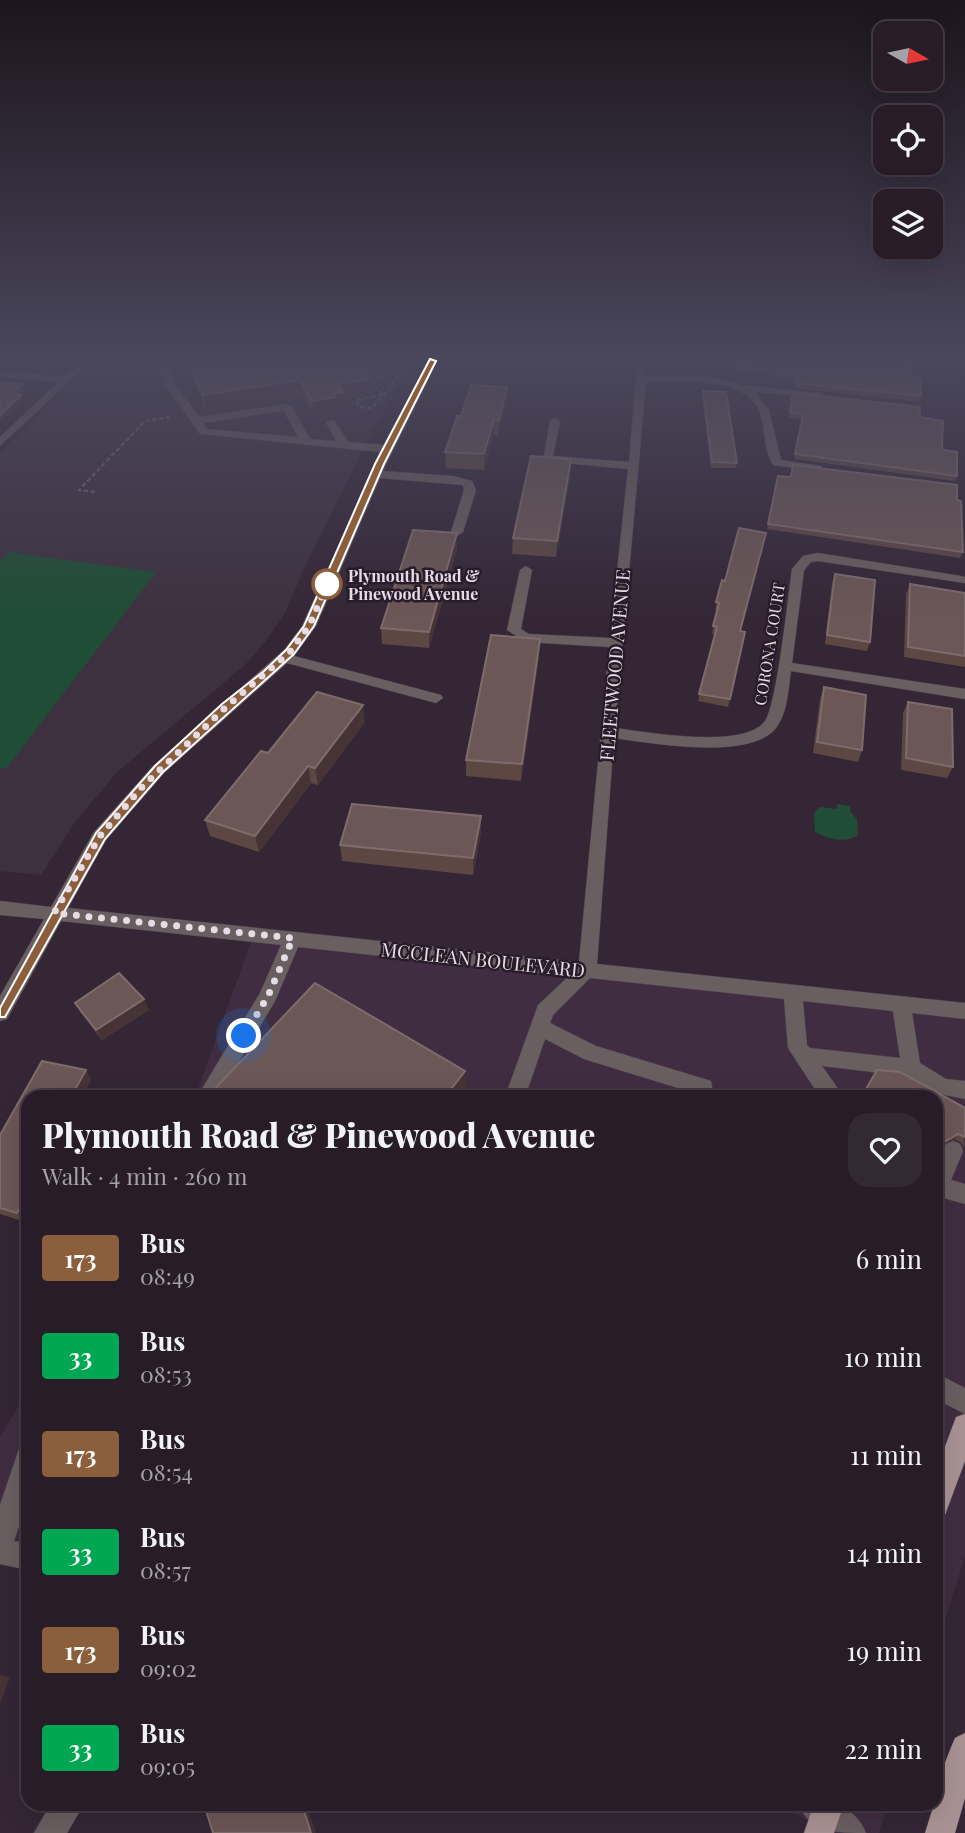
<!DOCTYPE html>
<meta charset="utf-8">
<style>
:root{--surface:#271c28;--page:#332934;--text:#f1f3f6;--muted:#a4a1a8;--line:#433a45}
body{margin:0;font-family:"Playfair Display",serif;background:var(--page);color:var(--text);height:100vh;display:flex;flex-direction:column;font-size:26px;white-space:nowrap}
*{box-sizing:border-box;margin:0}
p{font-size:23px;color:var(--muted)}
.icon{flex:none;width:38px;height:38px;fill:none;stroke:currentColor;stroke-width:2;stroke-linecap:round;stroke-linejoin:round}
.map{position:relative;flex:1;overflow:hidden}
.panel{position:absolute;left:21px;top:1090px;width:922px;height:721px;display:flex;flex-direction:column;background:var(--surface);border-radius:21px;box-shadow:0 7px 28px #0002,0 0 0 2px var(--line)}
.panel>*{flex:none}
.badge{padding:0 14px;border-radius:5px;font-size:24px;line-height:46px}
.needle{width:46px;rotate:99deg}
.fabs{position:absolute;left:873px;top:21px;display:grid;gap:14px}
.fabs a{display:grid;place-items:center;width:70px;height:70px;border-radius:14px;background:var(--surface);box-shadow:0 7px 28px #0002,0 0 0 2px var(--line);font-size:35px}
.you{position:absolute;width:35px;height:35px;margin:-18px;border:5px solid #fff;border-radius:50%;background:#1a73e8;box-shadow:0 0 0 10px #1a73e833}
.map>.badge{position:absolute;translate:-50% -50%;box-shadow:0 0 0 4px #fff}
.round{display:grid;place-items:center;flex:none;width:74px;height:74px;border-radius:21px;background:var(--page)}
.head{display:flex;align-items:center;justify-content:space-between;height:119px;padding:0 21px}
h1{font-size:33px;font-weight:800;line-height:52px}
ul{padding:0;list-style:none}
li{display:flex;align-items:center;gap:21px;height:98px;padding:0 21px}
li div{flex:1}
li b{display:block;font-size:26px}
li em{font-style:normal}
li .badge{min-width:77px;font-weight:700;text-align:center}
.map>svg:first-child{display:block}
.built{fill:#402d41}
.education{fill:#3e313f}
.green{fill:#1f4d35}
.lines{fill:none;stroke-linecap:round;stroke-linejoin:round}
.minor-casing{stroke:#504351;stroke-width:1}
.major-casing{stroke:#504351;stroke-width:1}
.path{stroke:#6c5f6d;stroke-width:2.5;stroke-dasharray:4.5 2.5;stroke-linecap:butt}
.minor{fill:#6a5f60;fill-rule:evenodd}
.major{fill:#a99293;fill-rule:evenodd}
.wall{fill:#5c4743}
.shaded-wall{fill:#463336}
.building{fill:#6b5755;stroke:#7e6c6c;stroke-width:2}
.line{fill:#8b5e3c;stroke:#fff;stroke-width:2}
.walk{stroke:#e5dce6;stroke-width:7;stroke-dasharray:0 12.6}
.stop-dot{fill:#fff;stroke:#8b5e3c;stroke-width:3.5}
.labels{text-anchor:middle;dominant-baseline:central;stroke-width:5;stroke-linejoin:round;paint-order:stroke}
.far-stop-label{font-size:16px;font-weight:bold;fill:#e5dce6;stroke:#291c2a;text-anchor:start}
.far-street-label{font-size:16px;fill:#e5dce6;stroke:#291c2a}
.street-label{font-size:19px;fill:#e5dce6;stroke:#291c2a}
</style>
<div class="map">
<svg width="965" height="1833" viewBox="0 0 965 1833">
<rect width="100%" height="100%" fill="#342635"/>
<g class="built">
<polygon points="253,937 965,1016 965,1556 936,1649 936,1097 195,1097"/>
<polygon points="28,1390 28,1564 0,1558 0,1437"/>
<polygon points="776,1804 888,1804 879,1833 831,1833"/>
</g>
<polygon class="education" points="93,361 414,361 376,423 305,567 285,613 265,642 245,665 117,772 75,822 41,875 0,871 0,453"/>
<g class="green">
<polygon points="8,552 156,572 6,769 0,768 0,561"/>
<path d="M837 804 850 806V811L857 819 858 835C844 844 829 839 815 832L814 813 820 807 837 809Z"/>
</g>
<g class="lines">
<defs>
<g id="minor">
<polygon points="80,361 91,361 0,446 0,437 58,382 0,377 0,371 64,377"/>
<path d="M159 361H169L174 383 199 417 287 404 292 407 310 439 336 441 326 423 331 420 335 421 348 442 384 445 428 361H438L383 471 453 476 472 481 476 490 463 532 457 536 451 532 464 490 463 485 380 478 316 626 294 656 441 695 443 698 436 703 287 663 164 773 106 840 68 908 579 962 609 647 526 642 507 630 520 570 526 566 532 570 521 629 529 634 610 638 628 469 543 461 550 421 555 418 560 421 553 456 629 462 636 379 633 361H643L645 376 710 377 743 385 818 393 822 394V398L755 392 769 410 781 460 821 466 823 468 817 471 773 465C763 449 766 431 760 413 746 375 678 381 646 382L615 728C646 732 745 750 765 721 777 705 788 596 792 569L803 556 818 553 961 576 965 577V583L818 561 811 562 804 570 792 663 965 689V699L791 671C788 690 788 712 776 728 750 761 651 743 614 738L597 964 965 1003V1019L912 1013 920 1063 946 1079 965 1081V1099L935 1093 907 1076 822 1066 844 1097H820L788 1048 784 999 590 978 553 1015 550 1023 596 1046 711 1081 714 1097H694V1093L584 1059 545 1039 525 1097H505L538 1005 569 976 298 947 275 1001 218 1097H197L260 993 281 945 61 921 7 1019 0 1021V996L44 919 0 915V901L51 907 94 832 154 765 285 649 302 626 381 452 200 434 164 383ZM284 411 298 437 207 429 203 423ZM803 1001 893 1011 900 1058 810 1048 807 1045Z"/>
<polygon points="953,1141 960,1144 963,1151 951,1180 965,1184 965,1204 936,1196 936,1166 946,1144"/>
<polygon points="936,1373 965,1388 965,1414 936,1399"/>
<polygon points="28,1446 28,1498 14,1541 28,1544 28,1570 0,1564 0,1505 19,1449"/>
<polygon points="51,1804 84,1804 67,1833 34,1833"/>
<path d="M798 1804C827 1804 853 1801 866 1833 837 1833 811 1833 798 1804Z"/>
</g>
<g id="major">
<polygon points="965,1414 965,1461 945,1515 936,1519 936,1471 956,1417"/>
<path d="M965 1733V1798L955 1833H925L934 1804H936C936 1783 947 1757 955 1738Z"/>
<polygon points="814,1804 844,1804 834,1833 804,1833"/>
</g>
</defs>
<use href="#minor" class="minor-casing"/>
<use href="#major" class="major-casing"/>
<g class="path">
<polyline points="382,394 372,383 384,375 401,372"/>
<path d="M382 395 356 400 359 407 371 408C385 394 400 382 400 361"/>
<polyline points="95,492 79,490 145,421 173,417"/>
</g>
<use href="#minor" class="minor"/>
<use href="#major" class="major"/>
</g>
<g class="wall">
<polygon points="186,361 387,361 387,369 372,372 372,377 370,377 373,394 343,399 344,408 336,409 336,413 314,416 303,395 206,410"/>
<polygon points="732,361 910,377 921,396 919,402 794,388 796,379 730,371"/>
<polygon points="507,387 507,403 498,435 494,435 484,470 446,468 445,452 461,416"/>
<polygon points="703,391 737,463 736,468 711,468 702,396"/>
<polygon points="793,393 920,417 942,450 957,476 955,481 794,459 802,419 788,418"/>
<polygon points="570,475 556,557 512,554 513,538"/>
<polygon points="778,476 957,500 963,552 960,558 767,529"/>
<polygon points="457,533 457,549 429,648 382,644 381,628"/>
<polygon points="835,574 870,642 867,651 825,644 832,583"/>
<polygon points="722,580 740,631 745,632 728,707 698,701 715,634 712,634 717,610 715,610"/>
<polygon points="910,584 965,593 965,667 904,657 906,594"/>
<polygon points="539,656 521,781 466,776 466,760"/>
<polygon points="824,687 862,750 858,762 813,753 820,699"/>
<polygon points="908,702 953,767 947,778 901,770 903,713"/>
<polygon points="365,722 318,785 311,783 259,852 210,836 205,820 268,753"/>
<polygon points="481,816 481,833 473,875 342,861 340,845"/>
<polygon points="75,1003 149,1010 102,1040 81,1013"/>
<polygon points="42,1061 86,1070 91,1080 82,1097 28,1097 28,1216 25,1222 0,1214 0,1135"/>
<polygon points="877,1070 965,1108 964,1148 961,1142 954,1139 943,1145 936,1142 936,1097 861,1097"/>
</g>
<g class="shaded-wall">
<polygon points="369,361 387,361 387,369 372,372 372,377 363,378 361,363"/>
<polygon points="372,379 373,394 343,399 344,408 336,409 336,413 314,416 312,401 333,394 338,384"/>
<polygon points="300,380 303,395 206,410 203,395"/>
<polygon points="23,384 25,389 14,399 12,394"/>
<polygon points="507,387 507,403 498,435 499,420"/>
<polygon points="21,395 23,400 0,422 0,415"/>
<polygon points="494,419 494,435 484,470 484,454"/>
<polygon points="571,459 570,475 556,557 557,541"/>
<polygon points="457,533 457,549 429,648 429,632"/>
<polygon points="540,639 539,656 521,781 522,764"/>
<polygon points="363,705 365,722 318,785 315,768"/>
<polygon points="308,766 311,783 259,852 255,836"/>
<polygon points="481,816 481,833 473,875 473,858"/>
<polygon points="144,999 149,1010 102,1040 96,1030"/>
<polygon points="86,1070 91,1080 82,1097 71,1097"/>
<polygon points="465,1071 466,1089 459,1097 445,1097"/>
<polygon points="958,1134 954,1139 943,1145 946,1141"/>
<polygon points="28,1195 28,1216 25,1222 17,1213"/>
<polygon points="0,1675 10,1677 0,1704"/>
<polygon points="302,1804 306,1804 316,1833 311,1833"/>
</g>
<g class="building">
<polygon points="189,361 371,361 361,363 372,379 338,384 343,392 333,394 335,397 312,401 300,380 203,395"/>
<polygon points="732,361 911,361 910,377 921,379 921,396 795,383 797,374 731,366"/>
<polygon points="0,382 23,384 12,394 21,395 0,415"/>
<polygon points="471,385 507,387 499,420 494,419 484,454 445,452 457,416 461,416"/>
<polygon points="703,391 726,392 737,463 712,462"/>
<polygon points="793,393 920,407 920,417 943,421 942,450 957,452 957,476 795,454 803,414 790,412"/>
<polygon points="531,456 571,459 557,541 513,538"/>
<polygon points="793,465 957,485 957,500 961,501 963,552 768,524 778,476 791,477"/>
<polygon points="739,528 766,533 740,631 745,632 730,699 699,694 717,627 713,626 719,603 716,602 722,580 725,581"/>
<polygon points="413,530 457,533 429,632 381,628"/>
<polygon points="835,574 875,580 870,642 827,635"/>
<polygon points="910,584 965,593 965,656 908,647"/>
<polygon points="491,635 540,639 522,764 466,760"/>
<polygon points="824,687 866,695 862,750 817,742"/>
<polygon points="317,692 363,705 315,768 308,766 255,836 205,820 261,751 268,753"/>
<polygon points="908,702 952,709 953,767 906,758"/>
<polygon points="352,804 481,816 473,858 340,845"/>
<polygon points="119,973 144,999 96,1030 75,1003"/>
<polygon points="315,983 465,1071 445,1097 207,1097"/>
<polygon points="42,1061 86,1070 71,1097 28,1097 28,1195 17,1213 0,1208 0,1135"/>
<polygon points="877,1070 900,1072 965,1108 965,1137 958,1134 946,1141 936,1135 936,1097 870,1097 863,1094"/>
<polygon points="204,1804 302,1804 311,1833 213,1833"/>
</g>
<linearGradient id="sky" x2="0" y2="1"><stop stop-color="#1d151d"/><stop offset="0.58" stop-color="#4a475c"/><stop offset="1" stop-color="#4a475c" stop-opacity="0"/></linearGradient>
<rect width="965" height="618" fill="url(#sky)"/>
<polygon class="line" points="430,359 436,361 384,464 314,626 294,654 163,772 105,839 5,1017 0,1017 0,1008 96,833 155,766 222,704 264,671 286,650 304,626 375,464"/>
<g class="lines">
<polyline class="walk" points="244,1036 268,996 293,938 54,913 100,836 142,787 226,707 290,652 309,626 331,576 327,584"/>
</g>
<circle class="stop-dot" cx="327" cy="584" r="14"/>
<g class="labels">
<g class="far-stop-label">
<text x="348" y="575">Plymouth Road &amp;<tspan x="348" dy="18">Pinewood Avenue</tspan></text>
</g>
<g class="far-street-label">
<text transform="translate(769 644) rotate(-81)">CORONA COURT</text>
</g>
<g class="street-label">
<text transform="translate(614 665) rotate(-85)">FLEETWOOD AVENUE</text>
<text transform="translate(483 959) rotate(6)">MCCLEAN BOULEVARD</text>
</g>
</g>
</svg>
<div class="fabs">
<a><svg class="needle" viewBox="-14 -14 28 28"><path d="M0-13l5 13h-10z" fill="#e53935"/><path d="M0 13l5-13h-10z" fill="#a4a1a8"/></svg></a>
<a><svg class="icon" aria-label="locate" viewBox="0 0 24 24"><circle cx="12" cy="12" r="6"/><path d="M12 2v4M12 18v4M2 12h4M18 12h4"/></svg></a>
<a><svg class="icon" aria-label="layers" viewBox="0 0 24 24"><path d="M12 4l9 5-9 5-9-5zM3 14l9 5 9-5"/></svg></a>
</div>
<div class="you" style="left:244px;top:1036px"></div>
<section class="panel">
<div class="head"><div><h1>Plymouth Road &amp; Pinewood Avenue</h1><p>Walk · 4 min · 260 m</p></div><a class="round"><svg class="icon" aria-label="heart" viewBox="0 0 24 24"><path d="M12 20l-8-8c-3-5 5-10 8-4 3-6 11-1 8 4z"/></svg></a></div>
<ul>
<li><span class="badge" style="background:#8b5e3c;color:#fff">173</span><div><b>Bus</b><p>08:49</p></div><em>6 min</em></li>
<li><span class="badge" style="background:#00a651;color:#fff">33</span><div><b>Bus</b><p>08:53</p></div><em>10 min</em></li>
<li><span class="badge" style="background:#8b5e3c;color:#fff">173</span><div><b>Bus</b><p>08:54</p></div><em>11 min</em></li>
<li><span class="badge" style="background:#00a651;color:#fff">33</span><div><b>Bus</b><p>08:57</p></div><em>14 min</em></li>
<li><span class="badge" style="background:#8b5e3c;color:#fff">173</span><div><b>Bus</b><p>09:02</p></div><em>19 min</em></li>
<li><span class="badge" style="background:#00a651;color:#fff">33</span><div><b>Bus</b><p>09:05</p></div><em>22 min</em></li>
</ul>
</section>
</div>
